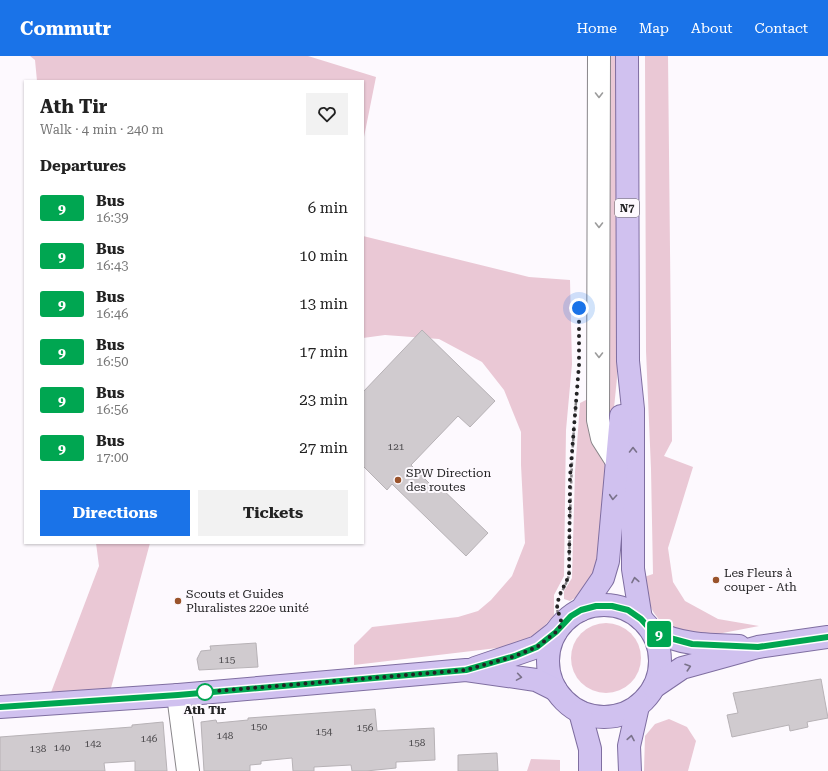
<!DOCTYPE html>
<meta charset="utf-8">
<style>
:root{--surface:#fff;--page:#f2f2f2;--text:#222;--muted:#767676;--accent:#1a73e8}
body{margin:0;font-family:"Roboto Serif",serif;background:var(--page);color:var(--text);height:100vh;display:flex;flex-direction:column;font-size:15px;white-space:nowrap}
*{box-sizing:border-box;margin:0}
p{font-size:13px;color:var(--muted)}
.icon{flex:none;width:22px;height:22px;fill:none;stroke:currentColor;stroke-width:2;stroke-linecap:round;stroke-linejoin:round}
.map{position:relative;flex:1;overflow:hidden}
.sheet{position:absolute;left:24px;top:24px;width:340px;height:464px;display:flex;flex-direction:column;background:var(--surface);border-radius:0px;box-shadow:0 1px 3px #0004}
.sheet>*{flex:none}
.badge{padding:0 8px;border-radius:3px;font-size:14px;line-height:26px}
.you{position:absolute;width:20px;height:20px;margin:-10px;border:3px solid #fff;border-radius:50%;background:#1a73e8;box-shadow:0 0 0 6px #1a73e833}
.map>.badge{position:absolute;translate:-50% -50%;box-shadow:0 0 0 2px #fff}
h2{padding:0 16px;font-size:15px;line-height:36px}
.round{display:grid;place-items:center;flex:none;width:42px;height:42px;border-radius:0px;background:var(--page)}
.overview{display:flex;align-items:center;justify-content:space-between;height:68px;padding:0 16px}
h1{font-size:19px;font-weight:700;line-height:30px}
.cta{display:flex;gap:8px;margin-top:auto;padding:8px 16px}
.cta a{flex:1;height:46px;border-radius:0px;background:var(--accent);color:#fff;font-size:16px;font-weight:700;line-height:46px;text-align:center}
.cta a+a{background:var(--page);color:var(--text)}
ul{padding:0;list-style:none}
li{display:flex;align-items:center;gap:12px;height:48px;padding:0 16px}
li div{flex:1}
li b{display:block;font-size:15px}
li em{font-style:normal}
li .badge{min-width:44px;font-weight:700;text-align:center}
header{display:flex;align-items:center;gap:24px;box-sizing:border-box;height:56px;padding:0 20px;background:var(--accent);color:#fff}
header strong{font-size:19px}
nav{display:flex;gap:22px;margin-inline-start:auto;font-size:14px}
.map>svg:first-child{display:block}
.green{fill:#eac8d5}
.building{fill:#d0cbcf;stroke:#b7b2b6}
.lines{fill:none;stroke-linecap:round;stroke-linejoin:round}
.minor-casing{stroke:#888589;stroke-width:24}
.major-casing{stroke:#7f6ea1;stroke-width:24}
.path{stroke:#878588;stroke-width:2.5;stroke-dasharray:3 3;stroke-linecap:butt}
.minor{stroke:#fff;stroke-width:22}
.major{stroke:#d0c1ef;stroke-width:22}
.oneway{stroke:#9c9c9c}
.oneway2{stroke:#7a728a}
.line-casing{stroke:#fff;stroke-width:9}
.line{stroke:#00a651;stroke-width:6}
.walk{stroke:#232224;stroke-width:4;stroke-dasharray:0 7.2}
.poi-dot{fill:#9a532b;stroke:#fdf9fe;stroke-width:1.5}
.stop-dot{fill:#fff;stroke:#00a651;stroke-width:2}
.labels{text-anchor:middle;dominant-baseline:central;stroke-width:4;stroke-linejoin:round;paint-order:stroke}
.number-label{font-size:10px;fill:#4e4c4f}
.shield{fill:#fdf9fe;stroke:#646265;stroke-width:1}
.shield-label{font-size:11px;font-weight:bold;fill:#232224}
.poi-label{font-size:12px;fill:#232224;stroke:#fdf9fe;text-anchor:start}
.stop-label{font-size:12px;font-weight:bold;fill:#232224;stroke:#fdf9fe}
</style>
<header>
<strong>Commutr</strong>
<nav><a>Home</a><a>Map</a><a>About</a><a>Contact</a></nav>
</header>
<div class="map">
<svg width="828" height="715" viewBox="0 0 828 715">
<rect width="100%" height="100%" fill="#fdf9fe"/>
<g class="green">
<polygon points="30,0 308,0 376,21 363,86 363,25 37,25 35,4"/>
<polygon points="602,0 617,0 617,322 611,382 602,363"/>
<polygon points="645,0 668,0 672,385 664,400 693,411 668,492 673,526 685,545 718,563 759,570 702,581 664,570 654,557 645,541 641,522 653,518 651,413 646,295"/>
<polygon points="363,180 529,221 570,224 572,308 566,374 564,520 554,539 554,560 533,582 515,590 354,609 354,589 372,571 458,561 478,555 491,544 512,520 525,487 521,409 521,376 504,334 482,306 439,283 385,279 363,282"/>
<polygon points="586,344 593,348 607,409 602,509 578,540 570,545 564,543 564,535 572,522 575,416 580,347"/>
<polygon points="96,487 150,487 108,643 47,647 99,510"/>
<circle cx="606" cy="602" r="35"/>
<polygon points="669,663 687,671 696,685 688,715 644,715 645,680 655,668"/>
<polygon points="531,703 560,704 560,715 527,715"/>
</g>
<g class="building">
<polygon points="422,274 495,345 470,371 458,360 411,409 435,433 438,429 488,477 466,500 392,428 387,434 363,410 363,336"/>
<polygon points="256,587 258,611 199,614 197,603 201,595 211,594 210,590"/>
<polygon points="821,623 828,662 807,666 808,671 790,675 789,669 732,681 727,659 738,657 733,637"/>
<polygon points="375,653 377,675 434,672 435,704 396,706 396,712 366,715 352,715 351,709 314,711 314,715 293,715 292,702 261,705 261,708 250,709 250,715 204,715 201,666 216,664 217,667 248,664 248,662"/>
<polygon points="163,666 167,715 135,715 135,705 104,707 105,715 0,715 0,681 132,671 132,669"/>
<polygon points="497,697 498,715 458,715 458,699"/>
</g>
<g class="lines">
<defs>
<g id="minor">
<polyline points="599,0 598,364 602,382 616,404"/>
<polyline points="178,639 188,715"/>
</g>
<g id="major">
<polyline points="627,0 628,305 633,353 633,513 641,563"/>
<circle cx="604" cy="605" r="56"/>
<polyline points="581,554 603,522 608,505 621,360"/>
<path d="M651 574C681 589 706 589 739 590"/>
<polyline points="475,612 537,591 556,576"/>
<polyline points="654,631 682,612 758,591 828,581"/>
<polyline points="0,651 178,639 466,614 536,624 556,634"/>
<polyline points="580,656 590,693 590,715"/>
<polyline points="630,715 629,690 638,650"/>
</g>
</defs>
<use href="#minor" class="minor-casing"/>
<use href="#major" class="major-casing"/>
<path class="path" d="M558 557C553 542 569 530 569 516 570 459 571 403 576 346"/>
<use href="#minor" class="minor"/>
<use href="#major" class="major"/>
</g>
<defs><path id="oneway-chevron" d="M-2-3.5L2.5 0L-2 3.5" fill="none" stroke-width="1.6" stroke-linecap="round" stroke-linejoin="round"/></defs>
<g class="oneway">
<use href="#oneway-chevron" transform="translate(599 39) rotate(90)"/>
<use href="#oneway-chevron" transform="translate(599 169) rotate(90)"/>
<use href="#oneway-chevron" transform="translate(599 299) rotate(90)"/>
</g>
<g class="oneway2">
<use href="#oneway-chevron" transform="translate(633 394) rotate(-90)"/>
<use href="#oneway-chevron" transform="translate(613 441) rotate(95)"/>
<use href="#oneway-chevron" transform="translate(635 524) rotate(-100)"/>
<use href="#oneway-chevron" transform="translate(688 611) rotate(-18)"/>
<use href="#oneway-chevron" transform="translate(519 621) rotate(9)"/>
<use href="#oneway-chevron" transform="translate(631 682) rotate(-80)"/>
</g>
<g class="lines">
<defs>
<polyline id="line" points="0,651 178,639 466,614 515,600 537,591 556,576 571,560 581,554 596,550 612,550 628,554 641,563 651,574 666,581 692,588 758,591 828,581"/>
</defs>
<use href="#line" class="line-casing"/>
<use href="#line" class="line"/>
<polyline class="walk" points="205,636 466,614 515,600 537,591 556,576 562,568 557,552 559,540 569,520 570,421 579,309 579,252"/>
</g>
<g class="poi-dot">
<circle cx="398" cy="424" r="4"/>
<circle cx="716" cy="524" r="4"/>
<circle cx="178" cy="545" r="4"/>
</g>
<circle class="stop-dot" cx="205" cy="636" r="8"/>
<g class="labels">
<g class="number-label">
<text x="396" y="390">121</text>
<text x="227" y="603">115</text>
<text x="259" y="670">150</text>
<text x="365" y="671">156</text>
<text x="324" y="675">154</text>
<text x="225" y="679">148</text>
<text x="149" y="682">146</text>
<text x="417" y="686">158</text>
<text x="93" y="687">142</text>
<text x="62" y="691">140</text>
<text x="38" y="692">138</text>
</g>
<rect class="shield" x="615" y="143" width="24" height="18" rx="3"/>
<g class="shield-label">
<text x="627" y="152">N7</text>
</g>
<g class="poi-label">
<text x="406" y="417">SPW Direction<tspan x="406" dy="14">des routes</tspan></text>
<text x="724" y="517">Les Fleurs à<tspan x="724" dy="14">couper - Ath</tspan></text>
<text x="186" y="538">Scouts et Guides<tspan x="186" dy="14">Pluralistes 220e unité</tspan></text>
</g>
<g class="stop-label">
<text x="205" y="654">Ath Tir</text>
</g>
</g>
</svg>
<div class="you" style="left:579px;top:252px"></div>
<b class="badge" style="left:659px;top:578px;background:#00a651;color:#fff">9</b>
<section class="sheet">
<div class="overview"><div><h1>Ath Tir</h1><p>Walk · 4 min · 240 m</p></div><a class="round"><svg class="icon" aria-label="heart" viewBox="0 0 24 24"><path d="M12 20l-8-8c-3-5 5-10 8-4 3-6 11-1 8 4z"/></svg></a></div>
<h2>Departures</h2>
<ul>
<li><span class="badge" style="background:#00a651;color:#fff">9</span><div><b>Bus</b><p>16:39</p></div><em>6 min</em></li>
<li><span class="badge" style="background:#00a651;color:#fff">9</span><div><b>Bus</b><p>16:43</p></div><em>10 min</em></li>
<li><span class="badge" style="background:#00a651;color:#fff">9</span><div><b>Bus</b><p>16:46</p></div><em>13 min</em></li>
<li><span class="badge" style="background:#00a651;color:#fff">9</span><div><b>Bus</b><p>16:50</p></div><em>17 min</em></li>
<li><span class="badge" style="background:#00a651;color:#fff">9</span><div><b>Bus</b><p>16:56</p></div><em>23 min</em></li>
<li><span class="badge" style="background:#00a651;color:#fff">9</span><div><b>Bus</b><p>17:00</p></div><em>27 min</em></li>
</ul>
<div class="cta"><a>Directions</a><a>Tickets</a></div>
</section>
</div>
